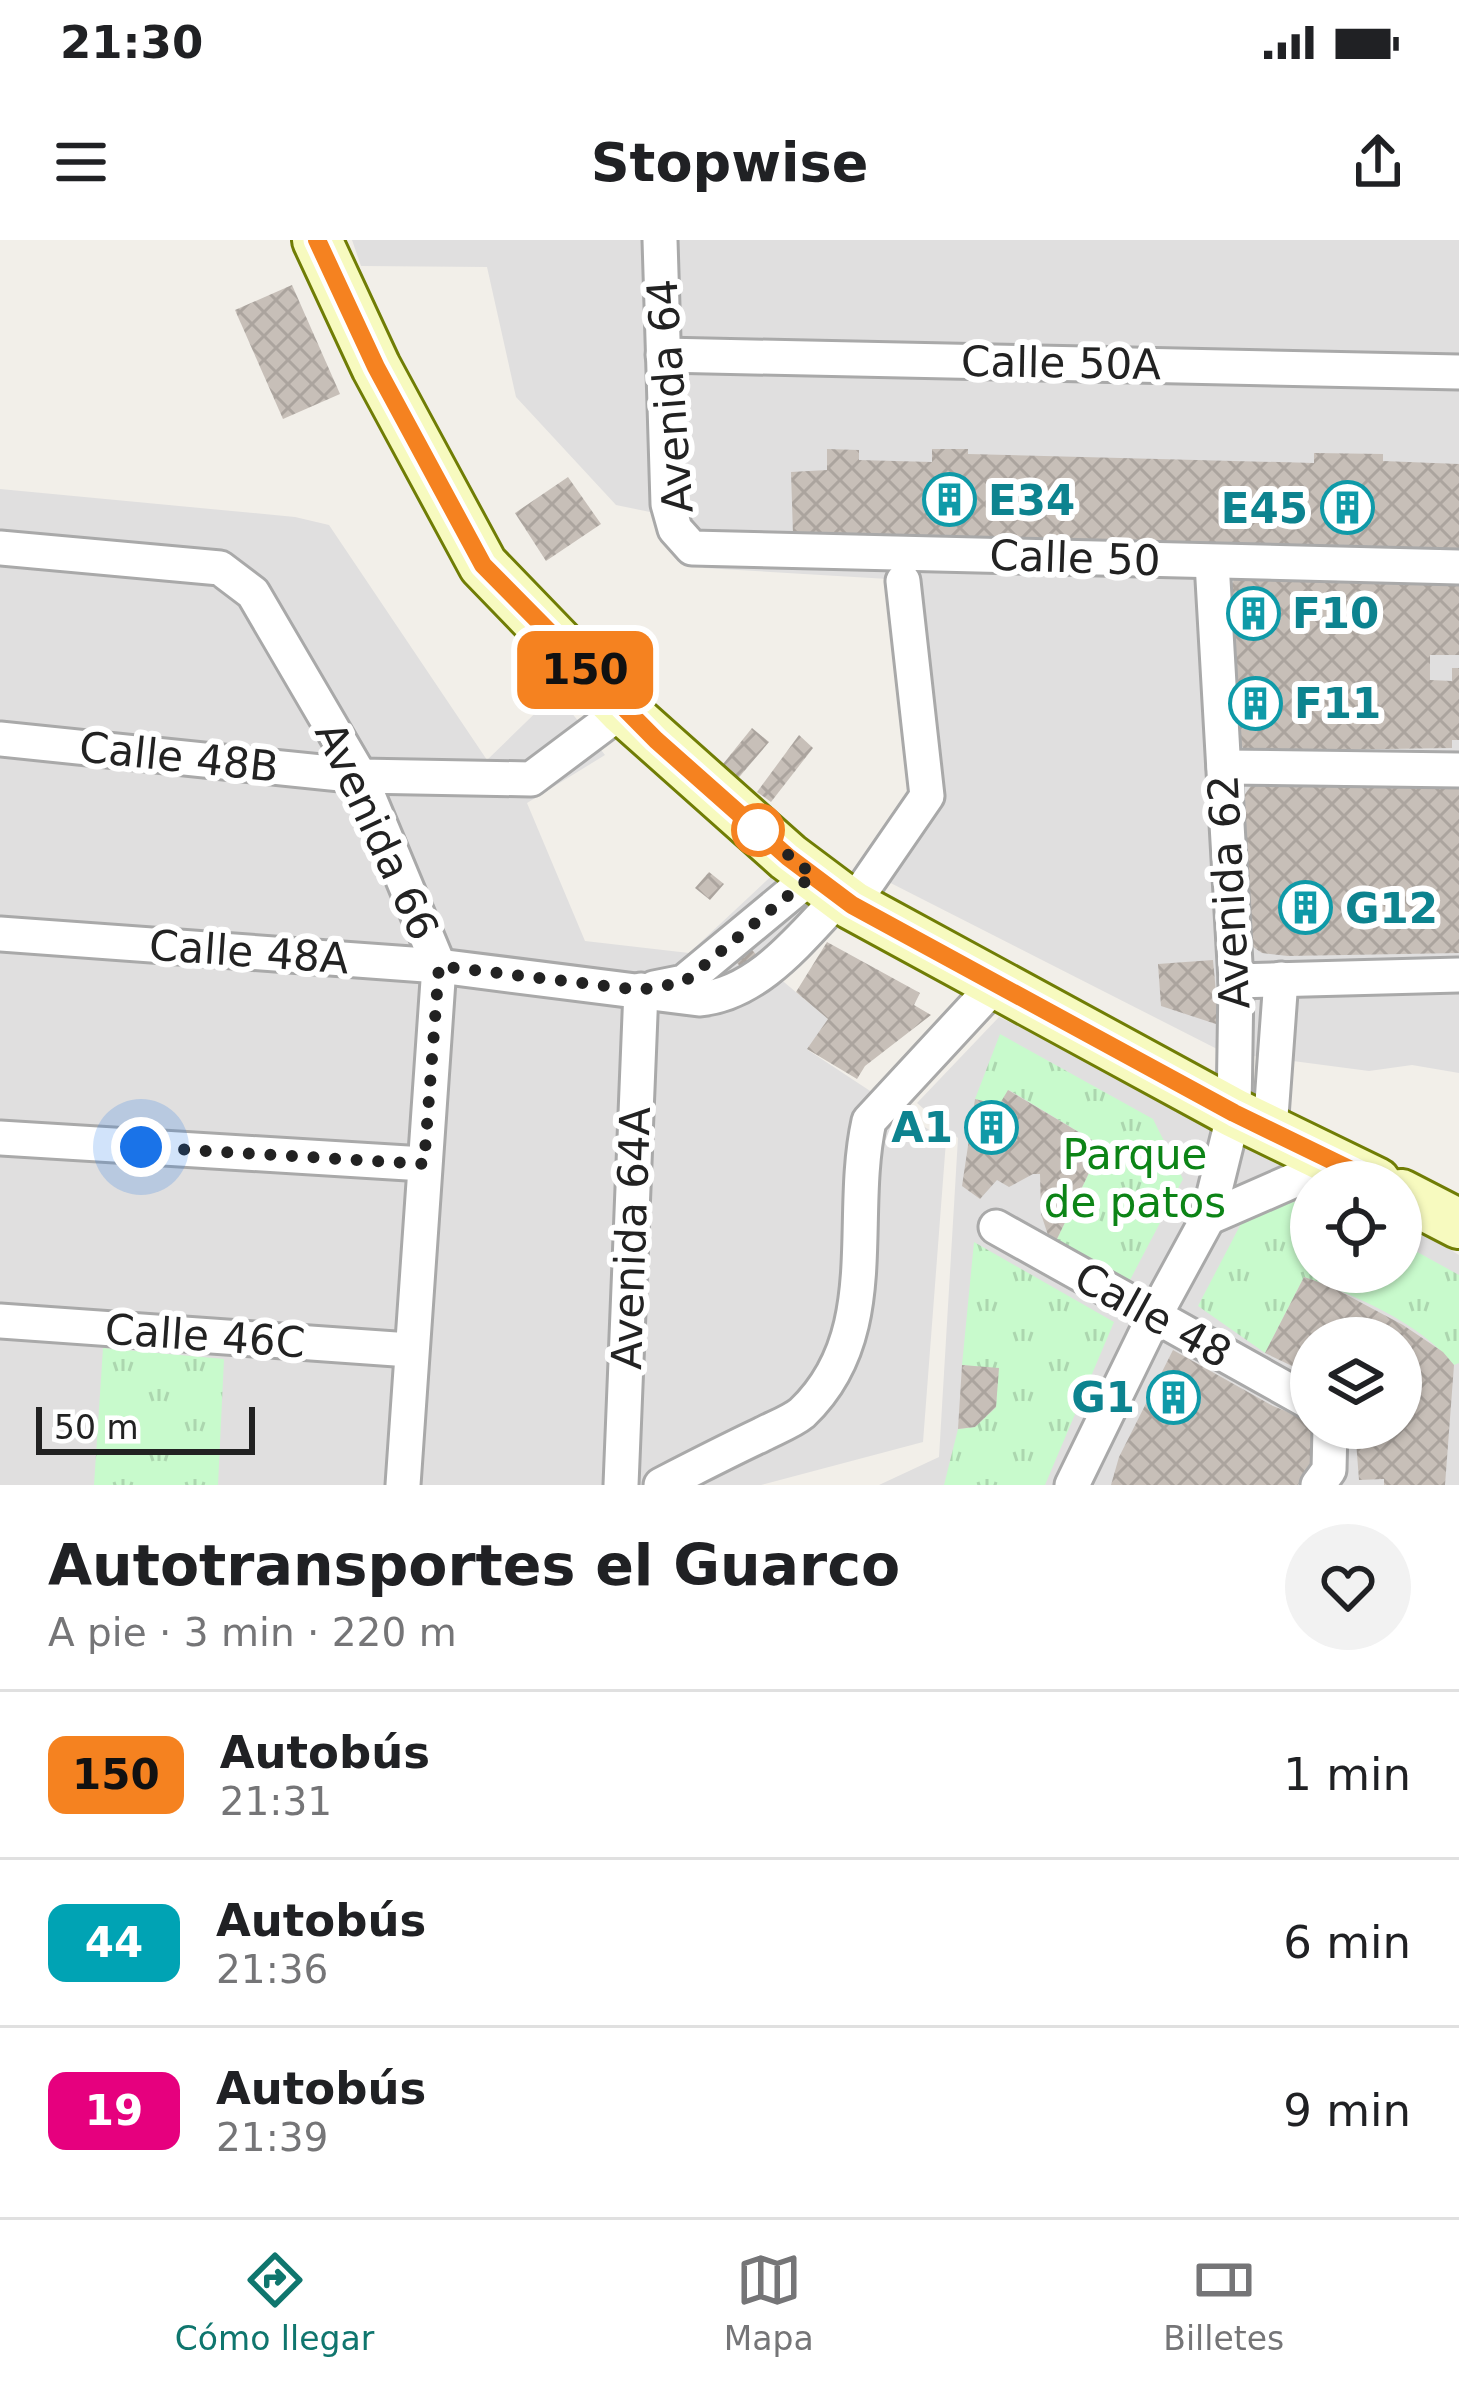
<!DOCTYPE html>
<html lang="es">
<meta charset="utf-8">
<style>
:root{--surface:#fff;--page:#f2f2f2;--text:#202124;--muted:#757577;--line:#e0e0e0;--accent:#0f766e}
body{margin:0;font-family:"DejaVu Sans",sans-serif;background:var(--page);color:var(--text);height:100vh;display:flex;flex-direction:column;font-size:45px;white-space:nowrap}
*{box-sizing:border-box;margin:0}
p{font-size:39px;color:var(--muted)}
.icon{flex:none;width:66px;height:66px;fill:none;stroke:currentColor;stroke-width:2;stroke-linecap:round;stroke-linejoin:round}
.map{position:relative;height:1245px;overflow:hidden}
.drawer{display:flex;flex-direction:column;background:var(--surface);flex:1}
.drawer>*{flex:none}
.badge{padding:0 24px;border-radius:18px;font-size:42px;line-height:78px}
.tools{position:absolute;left:1290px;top:921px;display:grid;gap:24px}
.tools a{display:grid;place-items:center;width:132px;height:132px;border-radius:50%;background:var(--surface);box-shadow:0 3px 9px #0004;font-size:60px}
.scale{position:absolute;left:36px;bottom:30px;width:219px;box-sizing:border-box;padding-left:12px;border:6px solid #222;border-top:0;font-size:33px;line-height:42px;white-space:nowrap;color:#222;-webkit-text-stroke:9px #fff;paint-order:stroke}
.you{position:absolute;width:60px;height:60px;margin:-30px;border:9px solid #fff;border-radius:50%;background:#1a73e8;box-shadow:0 0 0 18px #1a73e833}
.map>.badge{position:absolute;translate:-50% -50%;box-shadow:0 0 0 6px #fff}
.round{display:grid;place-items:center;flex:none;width:126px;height:126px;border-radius:63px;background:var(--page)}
.overview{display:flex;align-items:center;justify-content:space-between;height:204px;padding:0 48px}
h1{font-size:57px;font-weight:700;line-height:90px}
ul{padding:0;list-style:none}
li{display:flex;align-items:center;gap:36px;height:168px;padding:0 48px;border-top:3px solid var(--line)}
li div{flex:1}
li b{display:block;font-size:45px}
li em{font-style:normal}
li .badge{min-width:132px;font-weight:700;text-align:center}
.status{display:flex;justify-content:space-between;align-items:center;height:84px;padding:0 60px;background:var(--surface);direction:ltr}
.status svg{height:33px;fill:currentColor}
header{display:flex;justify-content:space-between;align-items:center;height:156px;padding:0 48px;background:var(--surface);font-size:54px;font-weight:700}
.tab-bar{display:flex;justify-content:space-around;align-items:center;height:168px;border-top:3px solid var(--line);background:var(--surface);font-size:33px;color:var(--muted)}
.tab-bar a{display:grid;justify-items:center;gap:6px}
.tab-bar .active{color:var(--accent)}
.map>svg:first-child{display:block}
.residential{fill:#e0dfdf;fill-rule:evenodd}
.park{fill:url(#park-tufts)}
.building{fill:url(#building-cross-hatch)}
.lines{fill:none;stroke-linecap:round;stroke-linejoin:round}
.street-casing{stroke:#a9a9a9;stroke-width:39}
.secondary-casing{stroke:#707d05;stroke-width:54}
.street{stroke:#fff;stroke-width:33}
.secondary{stroke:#f7fabf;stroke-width:48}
.line-casing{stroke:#fff;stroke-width:27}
.line{stroke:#f58220;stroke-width:18}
.walk{stroke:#222;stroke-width:12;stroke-dasharray:0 21.6}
.stop-dot{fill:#fff;stroke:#f58220;stroke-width:6}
.labels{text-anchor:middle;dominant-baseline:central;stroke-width:12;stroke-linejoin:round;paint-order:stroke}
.street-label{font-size:42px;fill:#222;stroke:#fff}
.culture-label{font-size:42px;font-weight:bold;fill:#0d838f;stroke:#fff;text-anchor:start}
.park-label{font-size:42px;fill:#0c8416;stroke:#fff}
</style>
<div class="status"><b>21:30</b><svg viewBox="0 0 49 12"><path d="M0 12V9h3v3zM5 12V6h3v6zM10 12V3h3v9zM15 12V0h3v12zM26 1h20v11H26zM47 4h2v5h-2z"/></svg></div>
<header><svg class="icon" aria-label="menu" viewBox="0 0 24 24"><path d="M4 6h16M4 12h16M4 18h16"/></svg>Stopwise<svg class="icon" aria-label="share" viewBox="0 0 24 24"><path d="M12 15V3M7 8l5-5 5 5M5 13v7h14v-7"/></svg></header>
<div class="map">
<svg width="1459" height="1245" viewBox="0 0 1459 1245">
<defs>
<pattern id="park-tufts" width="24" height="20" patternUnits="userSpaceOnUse" patternTransform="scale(3)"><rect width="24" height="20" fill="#c8facc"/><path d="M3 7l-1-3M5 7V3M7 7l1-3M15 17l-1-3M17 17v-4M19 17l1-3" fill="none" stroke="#acd6af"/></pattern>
<pattern id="building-cross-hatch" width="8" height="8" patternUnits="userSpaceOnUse" patternTransform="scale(3)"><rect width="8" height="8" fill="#c7bfb8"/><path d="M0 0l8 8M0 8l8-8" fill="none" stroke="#aba49e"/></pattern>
</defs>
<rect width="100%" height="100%" fill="#f2efe9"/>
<g class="residential">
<polygon points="352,0 1459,0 1459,833 1412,825 1369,831 1223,812 867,631 922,521 888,339 704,328 650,272 616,265 516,157 487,27 361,26"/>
<polygon points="0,249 295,277 329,285 487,520 556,453 605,515 527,563 585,701 689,713 779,629 839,674 772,732 828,779 808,810 946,901 923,1202 761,1245 0,1245"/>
<path d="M999 777 1291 920 1311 942V1032H1401V980L1459 1015V1245H879L939 1217 958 898 917 863ZM1311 1098H1401V1188H1311Z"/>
</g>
<g class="park">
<polygon points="1000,794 1153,879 1183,939 1130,1040 1056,1001 1102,906 1009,850 999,865 975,859"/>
<path d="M1311 957V1032H1401V1003L1459 1035V1123L1454 1125C1420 1083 1355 1055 1304 1037L1265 1113 1198 1066 1245 976Z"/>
<polygon points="974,1002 1114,1082 1045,1245 944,1245 958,1189 975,1187 996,1167 998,1129 962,1125"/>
<polygon points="103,1108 224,1119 218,1245 94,1245"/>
</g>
<g class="building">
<polygon points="292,45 340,154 283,179 235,70"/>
<polygon points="827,209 859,210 859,220 932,222 932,209 968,209 968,214 1314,223 1314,213 1383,214 1383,221 1459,224 1459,315 1273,310 1139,300 793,295 791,232 827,230"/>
<polygon points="568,237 601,284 546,321 515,273"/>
<polygon points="1238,333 1459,341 1459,415 1430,415 1430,440 1452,441 1452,428 1459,428 1459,500 1452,500 1452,508 1246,511 1230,493 1225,356"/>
<polygon points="752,488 769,502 735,542 719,529"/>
<polygon points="799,495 813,508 771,562 757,552"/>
<polygon points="1253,543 1459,543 1459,713 1288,716 1262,713 1243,700 1236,567"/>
<polygon points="709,632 724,644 710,660 695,648"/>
<polygon points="827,702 920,753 914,765 931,775 865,826 857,839 807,809 828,779 796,752"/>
<polygon points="746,703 760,719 745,732 731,716"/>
<polygon points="1213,720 1219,785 1161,766 1158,724"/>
<polygon points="1008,850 1102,906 1056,1001 1048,995 1041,974 1040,934 1033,934 1009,947 997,940 980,959 962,946 975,859 999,865"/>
<polygon points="1304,1037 1330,1046 1403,1085 1443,1112 1454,1125 1445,1245 1384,1245 1384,1239 1359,1240 1355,1188 1401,1188 1401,1098 1311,1098 1311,1135 1265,1113"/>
<polygon points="1173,1110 1273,1166 1311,1181 1315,1219 1298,1245 1111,1245 1119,1217"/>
<polygon points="962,1125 999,1128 996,1167 975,1187 958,1189"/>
</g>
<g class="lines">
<defs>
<g id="street">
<polyline points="660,0 668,264 675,289 692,308 1459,327"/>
<polyline points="663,115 1459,132"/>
<polyline points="0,308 220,328 253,353 360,536 439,726 403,1245"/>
<polyline points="0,499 360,536 531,539 623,470"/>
<polyline points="1224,527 1459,530"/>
<polyline points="852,665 927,556 903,341"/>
<path d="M0 694 439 726 699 759C759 754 802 696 841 656"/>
<polyline points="1236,741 1459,735"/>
<polyline points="654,748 684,742 813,635"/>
<polyline points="1270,890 1281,739"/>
<polyline points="0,898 424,924"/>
<polyline points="1208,978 1336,922"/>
<polyline points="996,987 1311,1163"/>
<polyline points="0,1081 410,1110"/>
<polyline points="621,1245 641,750"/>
<path d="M661 1245C694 1228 727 1211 761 1195 774 1188 791 1182 802 1173 885 1094 847 981 869 881L995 745"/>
<polyline points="1072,1245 1154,1077 1208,978 1234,873 1236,741 1212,322"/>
<polyline points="1318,1245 1329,1230 1330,1188"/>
</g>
<g id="secondary">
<polyline points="317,0 376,127 483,325 623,470 788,617 852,665 1234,873 1376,942"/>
<polyline points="1401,954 1459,984"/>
</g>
</defs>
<use href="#street" class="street-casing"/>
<use href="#secondary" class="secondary-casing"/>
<use href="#street" class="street"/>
<use href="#secondary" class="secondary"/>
</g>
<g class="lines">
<defs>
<polyline id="line" points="317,0 376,127 483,325 656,500 788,617 852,665 1234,873 1376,942"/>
</defs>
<use href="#line" class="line-casing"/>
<use href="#line" class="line"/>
<polyline class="walk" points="141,907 424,924 439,726 640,750 684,742 813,635 755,588 758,590"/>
</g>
<defs>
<symbol id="building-ring" viewBox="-11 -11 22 22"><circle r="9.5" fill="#fff" stroke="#0f9aa8" stroke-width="1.5"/><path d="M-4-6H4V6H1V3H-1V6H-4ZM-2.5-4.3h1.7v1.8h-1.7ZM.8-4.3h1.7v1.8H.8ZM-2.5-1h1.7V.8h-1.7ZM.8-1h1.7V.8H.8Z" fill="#0f9aa8"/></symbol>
</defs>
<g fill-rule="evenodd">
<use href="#building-ring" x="920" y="230" width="59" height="59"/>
<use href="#building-ring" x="1318" y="238" width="59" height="59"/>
<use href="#building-ring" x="1224" y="344" width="59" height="59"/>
<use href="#building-ring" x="1226" y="434" width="59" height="59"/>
<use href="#building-ring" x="1276" y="638" width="59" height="59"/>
<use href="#building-ring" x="962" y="858" width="59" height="59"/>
<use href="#building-ring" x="1144" y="1128" width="59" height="59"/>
</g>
<circle class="stop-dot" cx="758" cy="590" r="24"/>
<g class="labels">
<g class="street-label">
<text transform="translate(1061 123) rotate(1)">Calle 50A</text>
<text transform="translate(670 156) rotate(-94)">Avenida 64</text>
<text transform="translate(1075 318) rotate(2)">Calle 50</text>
<text transform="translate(179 517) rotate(6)">Calle 48B</text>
<text transform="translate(377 591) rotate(65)">Avenida 66</text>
<text transform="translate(1229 652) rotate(-93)">Avenida 62</text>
<text transform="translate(249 712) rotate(4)">Calle 48A</text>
<text transform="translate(631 998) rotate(-88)">Avenida 64A</text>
<text transform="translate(1153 1075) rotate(29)">Calle 48</text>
<text transform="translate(205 1096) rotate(4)">Calle 46C</text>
</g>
<g class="culture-label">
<text x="988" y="260">E34</text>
<text x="1308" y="268" text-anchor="end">E45</text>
<text x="1292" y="373">F10</text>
<text x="1294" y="463">F11</text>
<text x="1345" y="668">G12</text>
<text x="953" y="887" text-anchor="end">A1</text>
<text x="1135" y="1157" text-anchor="end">G1</text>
</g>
<g class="park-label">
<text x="1135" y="914">Parque<tspan x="1135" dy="48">de patos</tspan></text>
</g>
</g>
</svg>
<div class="tools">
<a><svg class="icon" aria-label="locate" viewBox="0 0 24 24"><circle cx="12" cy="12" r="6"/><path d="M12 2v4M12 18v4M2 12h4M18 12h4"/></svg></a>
<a><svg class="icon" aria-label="layers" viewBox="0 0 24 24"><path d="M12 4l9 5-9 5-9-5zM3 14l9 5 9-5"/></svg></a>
</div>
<div class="scale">50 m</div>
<div class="you" style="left:141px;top:907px"></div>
<b class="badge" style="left:585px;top:430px;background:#f58220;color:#111">150</b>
</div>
<section class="drawer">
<div class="overview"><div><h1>Autotransportes el Guarco</h1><p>A pie · 3 min · 220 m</p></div><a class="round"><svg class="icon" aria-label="heart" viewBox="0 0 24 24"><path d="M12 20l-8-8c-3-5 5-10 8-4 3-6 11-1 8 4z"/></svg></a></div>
<ul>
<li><span class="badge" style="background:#f58220;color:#111">150</span><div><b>Autobús</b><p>21:31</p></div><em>1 min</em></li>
<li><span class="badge" style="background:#00a3b4;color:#fff">44</span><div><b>Autobús</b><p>21:36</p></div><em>6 min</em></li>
<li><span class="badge" style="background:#e6007e;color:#fff">19</span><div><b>Autobús</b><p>21:39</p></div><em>9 min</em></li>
</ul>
</section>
<nav class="tab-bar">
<a class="active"><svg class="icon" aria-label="directions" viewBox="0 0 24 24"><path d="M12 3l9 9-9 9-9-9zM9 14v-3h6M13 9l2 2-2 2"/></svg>Cómo llegar</a>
<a><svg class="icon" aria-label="map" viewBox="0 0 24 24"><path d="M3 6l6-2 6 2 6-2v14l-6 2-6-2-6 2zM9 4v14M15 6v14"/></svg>Mapa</a>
<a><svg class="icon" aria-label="tickets" viewBox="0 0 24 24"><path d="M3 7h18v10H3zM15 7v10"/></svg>Billetes</a>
</nav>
